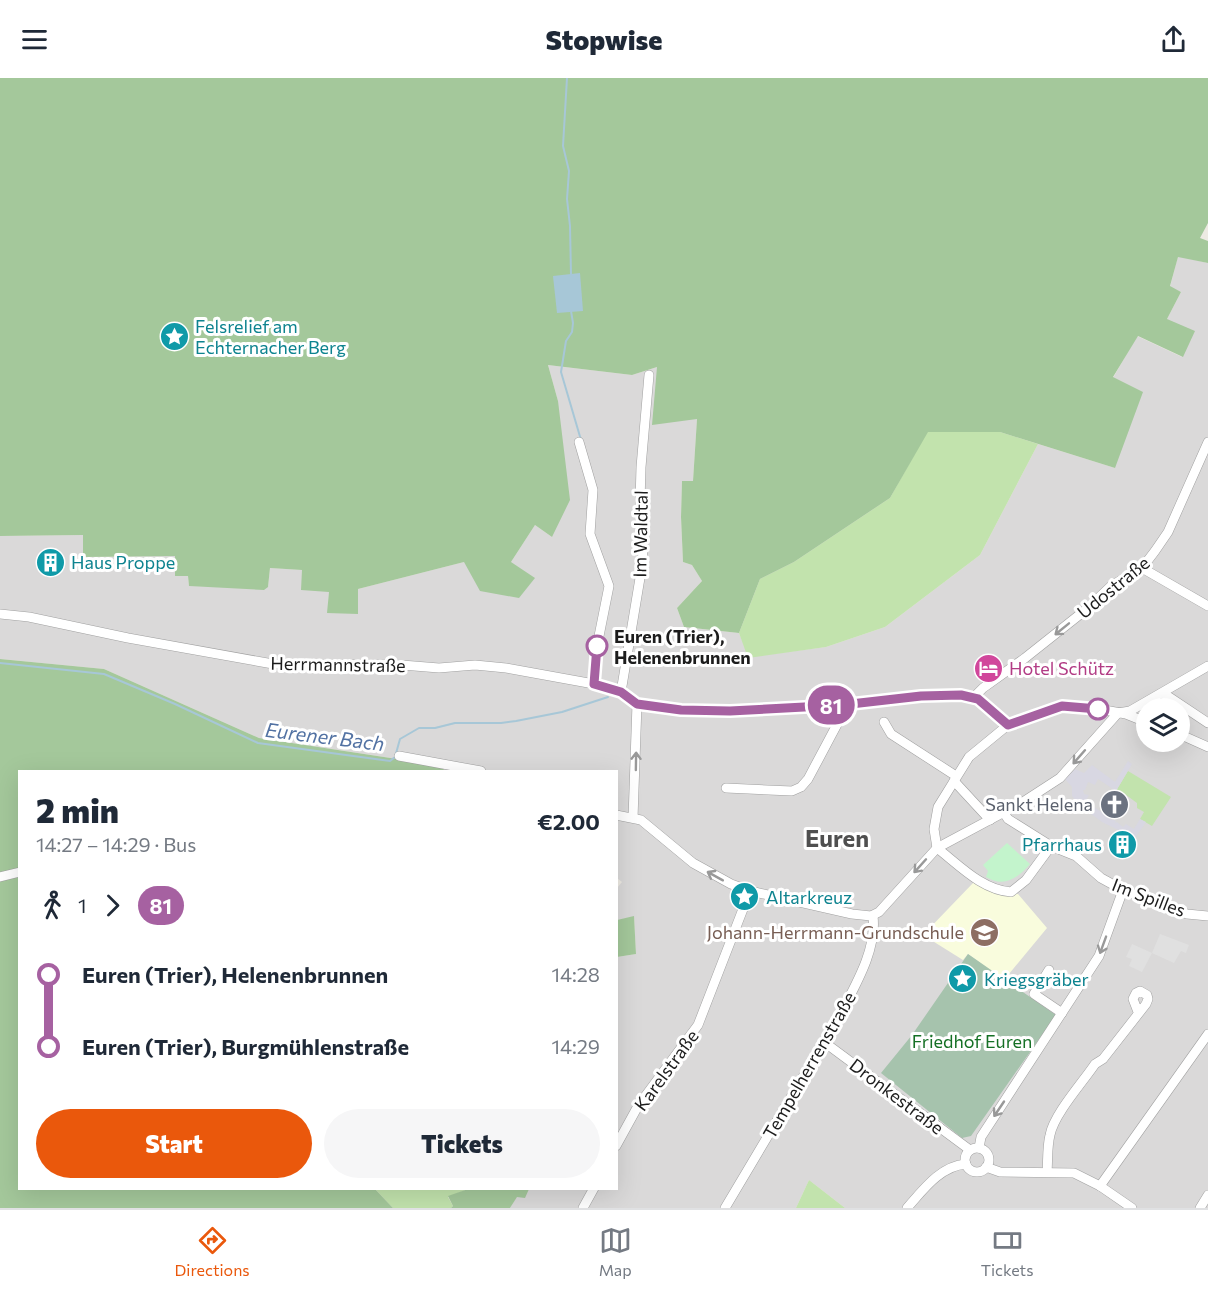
<!DOCTYPE html>
<meta charset="utf-8">
<style>
:root{--surface:#fff;--page:#f6f6f7;--text:#1f2937;--muted:#747a83;--line:#e0e1e3;--accent:#ea580c}
body{margin:0;font-family:Commissioner,sans-serif;background:var(--page);color:var(--text);height:100vh;display:flex;flex-direction:column;font-size:22px;white-space:nowrap}
*{box-sizing:border-box;margin:0}
p{font-size:20px;color:var(--muted)}
.icon{flex:none;width:33px;height:33px;fill:none;stroke:currentColor;stroke-width:2;stroke-linecap:round;stroke-linejoin:round}
.map{position:relative;flex:1;overflow:hidden}
.drawer{position:absolute;left:18px;top:692px;width:600px;height:420px;display:flex;flex-direction:column;background:var(--surface);border-radius:0px;box-shadow:0 6px 24px #0002}
.drawer>*{flex:none}
.badge{padding:0 12px;border-radius:20px;font-size:21px;line-height:39px}
.buttons{position:absolute;left:1136px;top:620px;display:grid;gap:12px}
.buttons a{display:grid;place-items:center;width:54px;height:54px;border-radius:50%;background:var(--surface);box-shadow:0 6px 24px #0002;font-size:30px}
.map>.badge{position:absolute;translate:-50% -50%;box-shadow:0 0 0 3px #fff}
.legs{display:flex;align-items:center;gap:9px;height:66px;padding:0 18px;font-size:20px}
.legs p{margin-inline-start:auto}
.head{display:flex;align-items:center;justify-content:space-between;height:102px;padding:0 18px}
h1{font-size:33px;font-weight:800;line-height:45px}
.action{display:flex;gap:12px;margin-top:auto;padding:12px 18px}
.action a{flex:1;height:69px;border-radius:36px;background:var(--accent);color:#fff;font-size:24px;font-weight:800;line-height:69px;text-align:center}
.action a+a{background:var(--page);color:var(--text)}
ul{padding:0 18px;list-style:none}
li{display:flex;align-items:center;gap:21px;height:72px;font-size:22px}
li i{display:grid;place-items:center;width:9px;height:100%;margin:0 8px;background:currentColor}
li i::after{content:'';width:15px;height:15px;margin:-8px;border:4px solid;border-radius:50%;background:var(--surface)}
li p{margin-inline-start:auto}
li:first-child i{background:linear-gradient(#0000 50%,currentColor 0)}
li:last-child i{background:linear-gradient(currentColor 50%,#0000 0)}
header{display:flex;justify-content:space-between;align-items:center;height:78px;padding:0 18px;background:var(--surface);font-size:27px;font-weight:800}
.menu{display:flex;justify-content:space-around;align-items:center;height:84px;border-top:2px solid var(--line);background:var(--surface);font-size:16px;color:var(--muted)}
.menu a{display:grid;justify-items:center;gap:3px}
.menu .on{color:var(--accent)}
.map>svg:first-child{display:block}
.residential{fill:#dad9d9;fill-rule:evenodd}
.education{fill:#f9fcdd}
.grass{fill:#c2e3ad}
.forest{fill:#a4c89b}
.cemetery{fill:#a6c3ad}
.park{fill:#c3f4cc}
.parking{fill:#e0e0e0}
.plaza{fill:#d8d7e2}
.water{fill:#a7c7d7}
.lines{fill:none;stroke-linecap:round;stroke-linejoin:round}
.stream{stroke:#a7c7d7;stroke-width:2}
.minor-casing{stroke:#a0a0a0;stroke-width:10}
.minor{stroke:#fff;stroke-width:9}
.oneway{stroke:#999}
.line-1-casing{stroke:#fff;stroke-width:14}
.line-1{stroke:#a661a1;stroke-width:9}
.stop-1-dot{fill:#fff;stroke:#a661a1;stroke-width:3}
.labels{text-anchor:middle;dominant-baseline:central;stroke-width:6;stroke-linejoin:round;paint-order:stroke}
.culture-label{font-size:18px;fill:#0d838f;stroke:#fff;text-anchor:start}
.street-label{font-size:18px;fill:#1c1c1c;stroke:#fff}
.stop-label{font-size:18px;font-weight:bold;fill:#1c1c1c;stroke:#fff;text-anchor:start}
.hotel-label{font-size:18px;fill:#b23c85;stroke:#fff;text-anchor:start}
.worship-label{font-size:18px;fill:#5b616d;stroke:#fff;text-anchor:end}
.education-label{font-size:18px;fill:#785e54;stroke:#fff;text-anchor:end}
.park-label{font-size:18px;fill:#157025;stroke:#fff}
.water-label{font-size:20px;font-style:italic;fill:#5272a3;stroke:#fff}
.district-label{font-size:24px;font-weight:bold;fill:#4f4f4f;stroke:#fff}
</style>
<header><svg class="icon" aria-label="menu" viewBox="0 0 24 24"><path d="M4 6h16M4 12h16M4 18h16"/></svg>Stopwise<svg class="icon" aria-label="share" viewBox="0 0 24 24"><path d="M12 15V3M7 8l5-5 5 5M5 13v7h14v-7"/></svg></header>
<div class="map">
<svg width="1208" height="1130" viewBox="0 0 1208 1130">
<rect width="100%" height="100%" fill="#edeae3"/>
<path class="residential" d="M1178 178 1208 185V1130H845L809 1102 796 1130H510L517 1118 529 1111 526 1110H616L617 879 636 876 634 839 617 842V810L622 804 617 800 616 693H444L443 688 259 660 104 591 0 581V458L83 457V479L175 478 188 498 189 508 268 509 270 490 303 492 329 514 328 535 358 511 464 484H511L535 447 552 459 558 323 548 287 632 297 657 289 697 341 693 403H682L681 439 683 484 692 487 702 503 677 530 684 549 739 555 749 579 826 569 885 549 980 477 1038 366 1115 390 1113 300 1137 258 1182 279 1167 241 1181 214 1170 209ZM1146 630H1179V663H1146Z"/>
<polygon class="education" points="974,804 1010,816 1018,816 1047,850 1004,902 968,876 963,882 923,857"/>
<g class="grass">
<polygon points="927,354 1000,354 1038,366 980,477 885,549 826,569 748,580 739,555 760,501 794,484 890,420"/>
<polygon points="1128,693 1171,719 1152,748 1140,741 1144,734 1137,730 1137,725 1122,714 1120,715 1116,713"/>
<polygon points="809,1102 845,1130 796,1130"/>
<polygon points="374,1110 471,1110 448,1119 453,1128 451,1130 393,1130"/>
</g>
<g class="forest">
<polygon points="0,0 1208,0 1208,145 1200,160 1208,163 1208,185 1178,179 1170,208 1181,214 1167,241 1195,253 1183,279 1138,258 1113,299 1143,314 1115,390 1000,354 928,354 890,420 794,484 760,501 739,555 684,549 677,530 702,503 692,487 683,484 681,439 682,403 693,403 697,341 652,347 657,289 632,297 548,287 558,323 570,422 552,459 535,447 511,484 535,500 519,520 480,513 464,484 358,511 358,536 327,535 329,514 301,512 302,492 270,490 268,509 264,512 189,508 188,498 175,498 175,478 83,479 83,457 0,458"/>
<polygon points="0,581 104,591 259,660 443,688 444,693 20,693 20,1110 374,1110 393,1130 0,1130"/>
<polygon points="634,838 636,876 617,879 617,890 617,842"/>
<polygon points="471,1110 526,1110 529,1111 525,1120 517,1119 510,1130 451,1130 453,1128 448,1118"/>
</g>
<polygon class="cemetery" points="968,876 1056,937 971,1058 962,1060 881,995 912,957"/>
<path class="park" d="M1007 765 1030 786C1018 800 1004 810 986 799L988 793 983 787Z"/>
<polygon class="parking" points="1160,856 1189,867 1186,875 1181,873 1174,885 1152,875 1142,894 1129,888 1132,881 1126,879 1132,866 1152,875"/>
<polygon class="plaza" points="1128,683 1132,686 1116,713 1098,701 1095,707 1088,704 1085,712 1083,712 1084,716 1089,717 1085,724 1107,737 1106,739 1116,743 1115,745 1117,744 1123,749 1126,746 1134,751 1140,741 1146,744 1135,760 1102,744 1079,727 1072,718 1072,709 1065,701 1075,691 1084,695 1092,687 1115,704"/>
<polygon class="water" points="580,195 583,233 557,235 553,198"/>
<g class="lines">
<g class="stream">
<polyline points="567,0 563,68 569,93 567,121 570,148 571,197"/>
<polyline points="571,233 573,245 572,254 566,263 561,294 581,362"/>
<polyline points="0,585 104,596 175,626 258,665 390,683 395,679 400,661 419,650 435,650 455,645 501,645 516,643 562,634 608,619"/>
</g>
<defs>
<g id="minor">
<polyline points="579,364 593,412 590,456 609,508 597,568 594,606"/>
<polyline points="1142,490 1208,528"/>
<polyline points="0,536 29,539 128,560 273,586 402,587 439,590 475,587 506,590 594,606 621,614 637,626 681,632 730,633 842,627 921,618 961,617 978,621 1008,647"/>
<polyline points="621,614 643,482 640,424 641,389 649,297"/>
<polyline points="1163,615 1208,645"/>
<polyline points="974,619 983,610 1025,580 1088,530 1111,508 1142,490 1155,473 1168,454 1208,364"/>
<polyline points="884,644 891,656 956,698"/>
<polyline points="1179,656 1208,669"/>
<polyline points="399,678 481,693"/>
<polyline points="954,703 990,742"/>
<polyline points="726,710 792,713 801,709 808,701 841,639 842,627"/>
<polyline points="1004,735 1008,741 1051,768 1076,778 1101,800 1123,812 1187,836 1208,838"/>
<polyline points="616,737 641,742 693,785 731,806 750,813 852,836 871,838 879,834 937,770 1023,724 1060,700 1118,635 1130,633 1208,588"/>
<polyline points="633,740 637,626"/>
<path d="M1051 768 1026 802 1011 814C982 812 959 787 937 770L934 751 938 729 969 679 1008 647 1062 628 1099 631 1126 636 1146 644"/>
<polyline points="0,799 20,794"/>
<polyline points="1049,892 1034,916 1062,935"/>
<polyline points="824,964 970,1072"/>
<polyline points="616,1068 638,1028 698,947 750,813"/>
<polyline points="979,1070 981,1059 1099,878 1123,812"/>
<circle cx="977" cy="1082" r="12"/>
<polyline points="986,1089 1000,1094 1074,1095 1100,1108 1132,1130"/>
<path d="M1047 1094C1048 1082 1047 1069 1050 1057 1054 1036 1083 1004 1095 986L1103 981 1146 926 1148 921 1147 917 1140 913 1136 915 1133 921 1138 934"/>
<polyline points="1100,1108 1208,956"/>
<polyline points="583,1130 594,1110"/>
<path d="M725 1130 841 935C856 906 877 871 873 838"/>
<path d="M907 1130C923 1112 940 1088 966 1086"/>
<polyline points="1200,1130 1208,1117"/>
</g>
</defs>
<use href="#minor" class="minor-casing"/>
<use href="#minor" class="minor"/>
</g>
<defs><path id="oneway-shaft" d="M-6 0H5M1.5-3L5.5 0L1.5 3" fill="none" stroke-width="1.6" stroke-linecap="round" stroke-linejoin="round" transform="scale(1.5)"/></defs>
<g class="oneway">
<use href="#oneway-shaft" transform="translate(1062 551) rotate(141)"/>
<use href="#oneway-shaft" transform="translate(1079 679) rotate(131)"/>
<use href="#oneway-shaft" transform="translate(636 683) rotate(-89)"/>
<use href="#oneway-shaft" transform="translate(920 788) rotate(132)"/>
<use href="#oneway-shaft" transform="translate(715 798) rotate(-151)"/>
<use href="#oneway-shaft" transform="translate(1103 867) rotate(110)"/>
<use href="#oneway-shaft" transform="translate(999 1031) rotate(124)"/>
</g>
<g class="lines">
<defs>
<polyline id="line-1" points="597,568 594,606 621,614 637,626 681,632 730,633 842,627 921,618 961,617 978,621 1008,647 1062,628 1098,631"/>
</defs>
<use href="#line-1" class="line-1-casing"/>
<use href="#line-1" class="line-1"/>
</g>
<defs>
<symbol id="sight-disc" viewBox="-11 -11 22 22"><circle r="9.5" fill="#0f9aa8" stroke="#fff"/><path d="M0-6L1.8-2.2L6-1.7L2.9 1.2L3.7 5.4L0 3.3L-3.7 5.4L-2.9 1.2L-6-1.7L-1.8-2.2Z" fill="#fff"/></symbol>
<symbol id="building-disc" viewBox="-11 -11 22 22"><circle r="9.5" fill="#0f9aa8" stroke="#fff"/><path d="M-4-6H4V6H1V3H-1V6H-4ZM-2.5-4.3h1.7v1.8h-1.7ZM.8-4.3h1.7v1.8H.8ZM-2.5-1h1.7V.8h-1.7ZM.8-1h1.7V.8H.8Z" fill="#fff"/></symbol>
<symbol id="hotel-disc" viewBox="-11 -11 22 22"><circle r="9.5" fill="#d1479c" stroke="#fff"/><path d="M-6-4.5h1.5V1H6V5H4.5V3h-9V5H-6ZM-4 0a1.8 1.8 0 1 1 3.6 0ZM.5 0V-2.5h3Q6-2.5 6 0Z" fill="#fff"/></symbol>
<symbol id="church-disc" viewBox="-11 -11 22 22"><circle r="9.5" fill="#6b7280" stroke="#fff"/><path d="M-1.2-6h2.4v3.5h3.3v2.4h-3.3V6h-2.4V-.1h-3.3v-2.4h3.3Z" fill="#fff"/></symbol>
<symbol id="school-disc" viewBox="-11 -11 22 22"><circle r="9.5" fill="#8d6e63" stroke="#fff"/><path d="M0-5L7-2L0 1L-7-2ZM-4 1L0 2.5L4 1V4Q0 6-4 4Z" fill="#fff"/></symbol>
</defs>
<g fill-rule="evenodd">
<use href="#sight-disc" x="158" y="242" width="33" height="33"/>
<use href="#building-disc" x="34" y="468" width="33" height="33"/>
<use href="#hotel-disc" x="972" y="574" width="33" height="33"/>
<use href="#church-disc" x="1098" y="710" width="33" height="33"/>
<use href="#building-disc" x="1106" y="750" width="33" height="33"/>
<use href="#sight-disc" x="728" y="802" width="33" height="33"/>
<use href="#school-disc" x="968" y="838" width="33" height="33"/>
<use href="#sight-disc" x="946" y="884" width="33" height="33"/>
</g>
<g class="stop-1-dot">
<circle cx="597" cy="568" r="10"/>
<circle cx="1098" cy="631" r="10"/>
</g>
<g class="labels">
<g class="culture-label">
<text x="195" y="248">Felsrelief am<tspan x="195" dy="21">Echternacher Berg</tspan></text>
<text x="71" y="484">Haus Proppe</text>
<text x="1102" y="766" text-anchor="end">Pfarrhaus</text>
<text x="766" y="819">Altarkreuz</text>
<text x="984" y="901">Kriegsgräber</text>
</g>
<g class="street-label">
<text transform="translate(640 456) rotate(-89)">Im Waldtal</text>
<text transform="translate(1113 509) rotate(-39)">Udostraße</text>
<text transform="translate(338 586) rotate(1)">Herrmannstraße</text>
<text transform="translate(1149 819) rotate(21)">Im Spilles</text>
<text transform="translate(809 987) rotate(-60)">Tempelherrenstraße</text>
<text transform="translate(666 992) rotate(-54)">Karelstraße</text>
<text transform="translate(897 1018) rotate(37)">Dronkestraße</text>
</g>
<g class="stop-label">
<text x="614" y="558">Euren (Trier),<tspan x="614" dy="21">Helenenbrunnen</tspan></text>
</g>
<g class="hotel-label">
<text x="1009" y="590">Hotel Schütz</text>
</g>
<g class="worship-label">
<text x="1093" y="726">Sankt Helena</text>
</g>
<g class="education-label">
<text x="964" y="854">Johann-Herrmann-Grundschule</text>
</g>
<g class="park-label">
<text x="972" y="963">Friedhof Euren</text>
</g>
<g class="water-label">
<text transform="translate(325 658) rotate(7)">Eurener Bach</text>
</g>
<g class="district-label">
<text x="837" y="759">Euren</text>
</g>
</g>
</svg>
<div class="buttons">
<a><svg class="icon" aria-label="layers" viewBox="0 0 24 24"><path d="M12 4l9 5-9 5-9-5zM3 14l9 5 9-5"/></svg></a>
</div>
<b class="badge" style="left:831px;top:627px;background:#a661a1;color:#fff">81</b>
<section class="drawer">
<div class="head"><div><h1>2 min</h1><p>14:27 – 14:29 · Bus</p></div><b>€2.00</b></div>
<div class="legs"><svg class="icon" aria-label="walk" viewBox="0 0 24 24"><circle cx="13" cy="4" r="2"/><path d="M13 8l-2 6 4 7M11 14l-3 7M7 12l3-4h3l4 4"/></svg>1<svg class="icon" aria-label="forward" viewBox="0 0 24 24"><path d="M9 5l7 7-7 7"/></svg><b class="badge" style="background:#a661a1;color:#fff">81</b></div>
<ul>
<li><i style="color:#a661a1"></i><b>Euren (Trier), Helenenbrunnen</b><p>14:28</p></li>
<li><i style="color:#a661a1"></i><b>Euren (Trier), Burgmühlenstraße</b><p>14:29</p></li>
</ul>
<div class="action"><a>Start</a><a>Tickets</a></div>
</section>
</div>
<nav class="menu">
<a class="on"><svg class="icon" aria-label="directions" viewBox="0 0 24 24"><path d="M12 3l9 9-9 9-9-9zM9 14v-3h6M13 9l2 2-2 2"/></svg>Directions</a>
<a><svg class="icon" aria-label="map" viewBox="0 0 24 24"><path d="M3 6l6-2 6 2 6-2v14l-6 2-6-2-6 2zM9 4v14M15 6v14"/></svg>Map</a>
<a><svg class="icon" aria-label="tickets" viewBox="0 0 24 24"><path d="M3 7h18v10H3zM15 7v10"/></svg>Tickets</a>
</nav>
